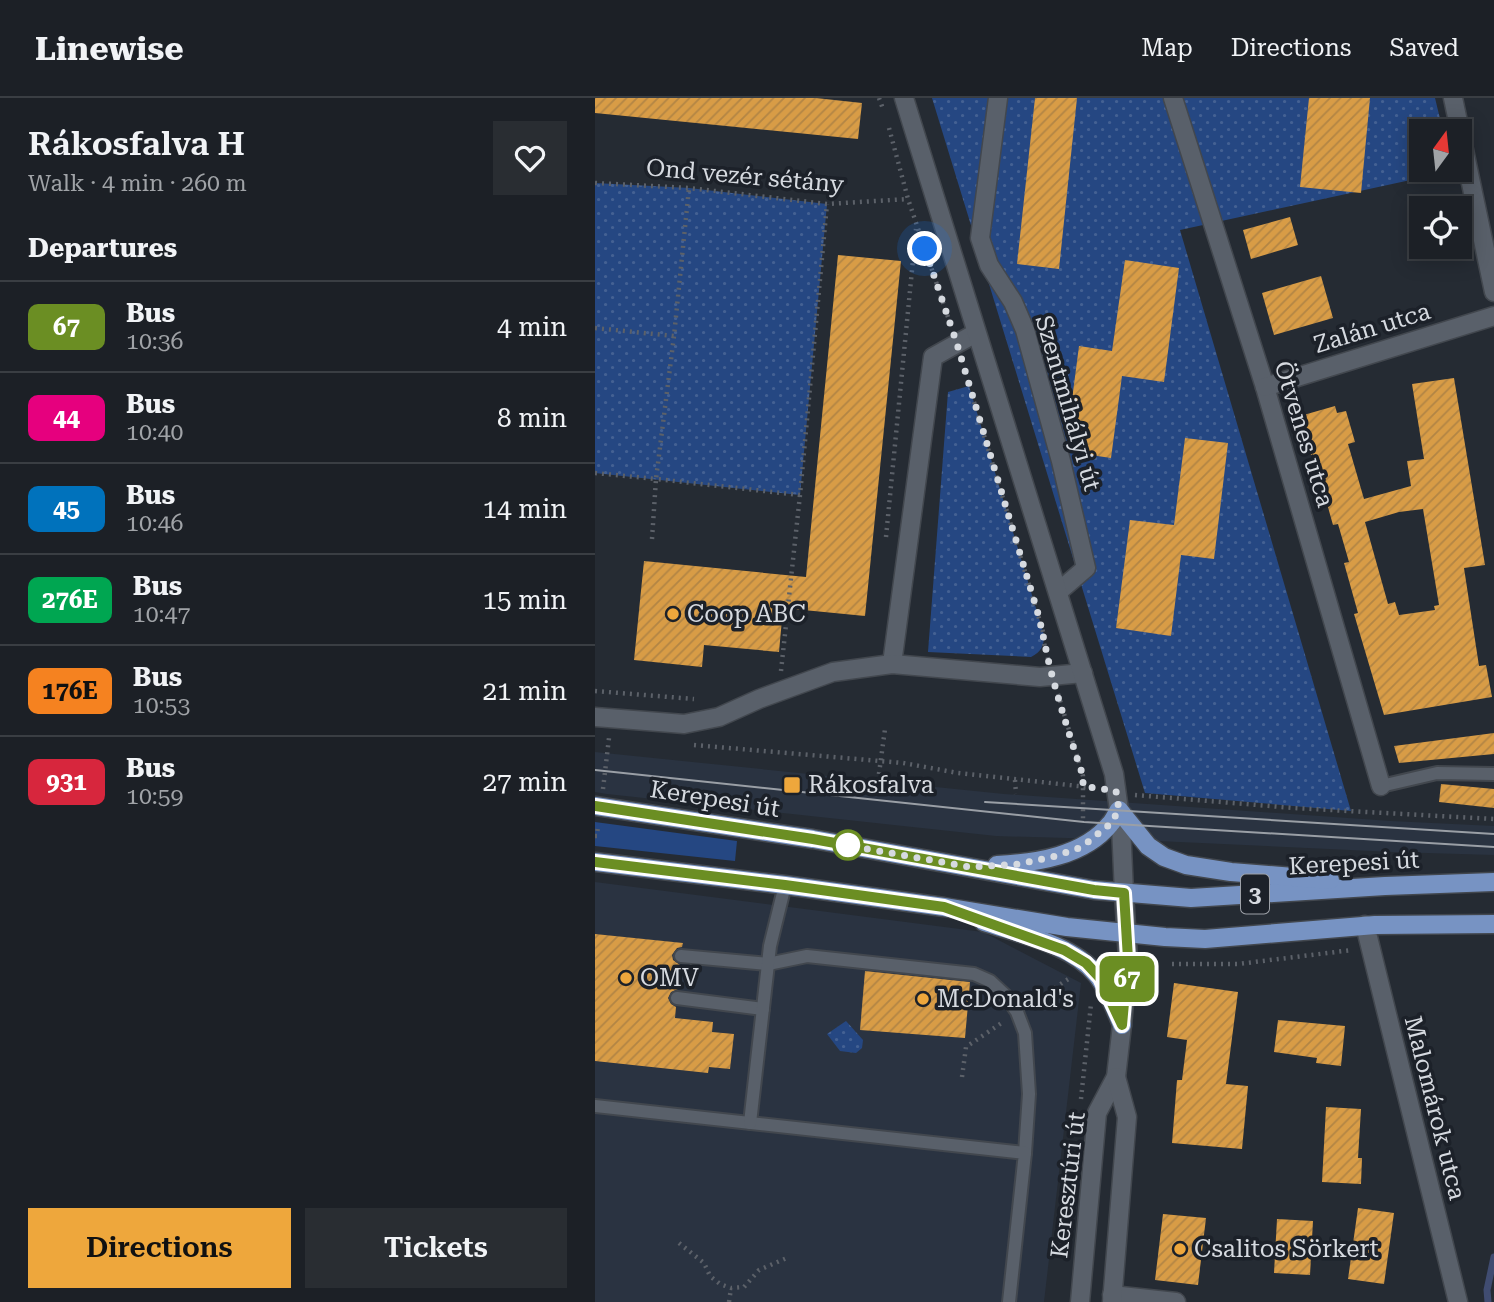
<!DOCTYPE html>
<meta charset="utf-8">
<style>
:root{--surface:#1c2026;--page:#292d32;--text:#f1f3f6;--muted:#a0a3a7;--line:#3a3e43;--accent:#eea73c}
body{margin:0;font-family:"Roboto Serif",serif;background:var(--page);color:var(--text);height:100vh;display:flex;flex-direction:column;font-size:26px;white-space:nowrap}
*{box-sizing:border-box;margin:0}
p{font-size:23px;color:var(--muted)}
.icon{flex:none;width:38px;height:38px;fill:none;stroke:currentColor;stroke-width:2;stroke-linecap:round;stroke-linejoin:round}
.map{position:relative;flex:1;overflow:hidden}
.sheet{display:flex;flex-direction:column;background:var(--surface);width:595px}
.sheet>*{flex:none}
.badge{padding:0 14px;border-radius:10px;font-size:24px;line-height:46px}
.needle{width:46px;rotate:15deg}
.fabs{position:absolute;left:814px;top:21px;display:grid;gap:14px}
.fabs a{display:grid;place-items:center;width:63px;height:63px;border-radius:0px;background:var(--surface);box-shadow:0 4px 18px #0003,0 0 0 2px var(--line);font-size:35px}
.you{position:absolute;width:35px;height:35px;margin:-18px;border:5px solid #fff;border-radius:50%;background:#1a73e8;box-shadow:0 0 0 10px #1a73e833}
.map>.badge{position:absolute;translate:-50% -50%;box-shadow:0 0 0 4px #fff}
h2{padding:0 28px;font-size:26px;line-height:63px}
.round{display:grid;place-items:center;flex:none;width:74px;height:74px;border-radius:0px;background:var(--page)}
.summary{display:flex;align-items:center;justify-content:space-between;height:119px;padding:0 28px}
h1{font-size:33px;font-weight:600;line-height:52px}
.action{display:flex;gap:14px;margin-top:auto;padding:14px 28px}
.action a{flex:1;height:80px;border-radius:0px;background:var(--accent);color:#111;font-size:28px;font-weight:600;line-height:80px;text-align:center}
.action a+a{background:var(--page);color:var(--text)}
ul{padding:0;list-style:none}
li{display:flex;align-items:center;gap:21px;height:91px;padding:0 28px;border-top:2px solid var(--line)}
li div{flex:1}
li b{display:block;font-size:26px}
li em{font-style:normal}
li .badge{min-width:77px;font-weight:700;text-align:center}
header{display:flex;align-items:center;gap:42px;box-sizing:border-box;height:98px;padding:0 35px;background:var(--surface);border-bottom:2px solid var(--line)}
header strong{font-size:33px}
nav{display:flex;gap:38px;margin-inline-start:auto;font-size:24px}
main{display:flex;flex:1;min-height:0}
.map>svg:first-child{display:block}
.built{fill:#2a3341}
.green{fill:#254782}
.park{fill:url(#park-dots)}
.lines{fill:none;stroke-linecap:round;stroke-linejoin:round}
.stream{stroke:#404c71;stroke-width:7}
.building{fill:url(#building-hatch);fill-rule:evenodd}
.service-casing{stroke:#42474e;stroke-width:16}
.minor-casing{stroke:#42474e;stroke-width:21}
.tertiary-casing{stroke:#42474e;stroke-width:21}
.secondary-casing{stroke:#42474e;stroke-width:21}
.primary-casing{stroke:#42474e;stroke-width:21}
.path{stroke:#5c6169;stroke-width:4.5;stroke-dasharray:2 5;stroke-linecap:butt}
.service{stroke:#59606a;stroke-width:12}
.minor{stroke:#59606a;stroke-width:18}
.tertiary{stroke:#59606a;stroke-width:18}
.secondary{stroke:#59606a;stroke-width:18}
.primary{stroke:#7793c3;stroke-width:18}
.tram{stroke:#9a9fa6;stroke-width:2}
.line-casing{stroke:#fff;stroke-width:16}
.line{stroke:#6b8e23;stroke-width:10}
.walk{stroke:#d6dae0;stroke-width:7;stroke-dasharray:0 12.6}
.poi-dot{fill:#eea73c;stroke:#1c2129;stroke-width:2.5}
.stop-dot{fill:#fff;stroke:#6b8e23;stroke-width:3.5}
.labels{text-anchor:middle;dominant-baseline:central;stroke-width:7;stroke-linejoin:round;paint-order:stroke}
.shield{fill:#1c2129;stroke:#9ea2a9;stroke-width:2}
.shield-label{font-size:23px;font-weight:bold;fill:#d6dae0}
.street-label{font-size:24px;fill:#d6dae0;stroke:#1c2129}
.poi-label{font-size:24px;fill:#d6dae0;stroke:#1c2129;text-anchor:start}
</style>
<header>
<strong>Linewise</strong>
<nav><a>Map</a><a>Directions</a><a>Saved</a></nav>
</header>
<main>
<section class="sheet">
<div class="summary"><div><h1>Rákosfalva H</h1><p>Walk · 4 min · 260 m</p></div><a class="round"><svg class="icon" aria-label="heart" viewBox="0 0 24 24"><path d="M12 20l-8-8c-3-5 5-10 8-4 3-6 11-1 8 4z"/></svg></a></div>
<h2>Departures</h2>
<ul>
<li><span class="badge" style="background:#6b8e23;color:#fff">67</span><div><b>Bus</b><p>10:36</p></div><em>4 min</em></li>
<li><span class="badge" style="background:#e6007e;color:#fff">44</span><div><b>Bus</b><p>10:40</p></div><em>8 min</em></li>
<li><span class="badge" style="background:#0072bc;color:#fff">45</span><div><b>Bus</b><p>10:46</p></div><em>14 min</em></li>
<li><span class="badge" style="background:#00a651;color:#fff">276E</span><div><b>Bus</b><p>10:47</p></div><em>15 min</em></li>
<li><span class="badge" style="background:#f58220;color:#111">176E</span><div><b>Bus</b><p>10:53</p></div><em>21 min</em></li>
<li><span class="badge" style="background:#d7263d;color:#fff">931</span><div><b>Bus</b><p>10:59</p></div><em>27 min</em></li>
</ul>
<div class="action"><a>Directions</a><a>Tickets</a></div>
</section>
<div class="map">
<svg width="899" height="1204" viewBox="0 0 899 1204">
<defs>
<pattern id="park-dots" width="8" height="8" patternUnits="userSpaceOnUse" patternTransform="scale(1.75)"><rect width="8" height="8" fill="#254782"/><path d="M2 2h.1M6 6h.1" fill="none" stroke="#446193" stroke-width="1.8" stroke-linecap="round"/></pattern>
<pattern id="building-hatch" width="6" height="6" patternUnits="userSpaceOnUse" patternTransform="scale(1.75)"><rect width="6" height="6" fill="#d89c46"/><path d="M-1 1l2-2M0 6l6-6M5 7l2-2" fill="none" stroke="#b28545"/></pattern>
</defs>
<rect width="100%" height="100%" fill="#252b33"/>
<g class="built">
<polygon points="0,654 409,696 796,723 899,728 899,757 798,754 541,742 401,738 12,696 0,694"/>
<polygon points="0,784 388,834 486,885 449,1204 0,1204"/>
</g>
<polygon class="green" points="0,724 142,743 140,763 0,748"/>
<g class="park">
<polygon points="337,0 840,0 848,33 826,33 826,72 857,72 857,73 585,132 756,713 550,695"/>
<polygon points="0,85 94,90 232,106 205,397 0,375"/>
<path d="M374 288 449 537C449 548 446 554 436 559L333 554 353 294Z"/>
<polygon points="251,923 268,942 267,950 261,955 245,953 232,936"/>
</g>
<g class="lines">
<polyline class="stream" points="893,1204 892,1192 899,1159"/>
</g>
<g class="building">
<polygon points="0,0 221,0 267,5 263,41 0,15"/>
<polygon points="440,0 482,0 464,171 422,166"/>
<polygon points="714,0 775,0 766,95 705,89"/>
<polygon points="695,119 703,147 656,161 648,132"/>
<polygon points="243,157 306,163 270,518 188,510 184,554 109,547 107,569 39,562 49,463 211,479"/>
<polygon points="530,162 584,170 569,284 527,278 516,360 475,354 472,340 484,248 517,253"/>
<polygon points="726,178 738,220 679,237 667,195"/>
<path d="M859 280 890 467 869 470 884 568 891 567 897 599 789 617 759 516 763 515 749 465 754 464 743 426 738 427 718 356 716 357 705 318 740 308 742 315 751 313 760 344 753 346 769 401 816 388 812 363 829 361 817 286ZM828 411 844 507 839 508 840 512 804 517 800 504 793 506 770 424 804 414Z"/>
<polygon points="590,340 633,345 619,461 586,457 576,538 521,530 535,422 579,427"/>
<polygon points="899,635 899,656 804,665 799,648"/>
<polygon points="846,686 899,691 899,710 844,704"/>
<polygon points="0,836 88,845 87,849 82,850 77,857 78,862 85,867 83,891 76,894 73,900 76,906 81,909 80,920 118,924 117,934 139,936 135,971 114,969 113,975 0,963"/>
<polygon points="270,873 375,884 370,940 265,932"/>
<polygon points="579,885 643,894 631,986 653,988 647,1051 577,1045 582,982 587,982 592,942 572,939"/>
<polygon points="683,922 750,928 746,968 721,965 722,960 679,954"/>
<polygon points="731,1009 766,1011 763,1060 767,1060 766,1086 727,1084"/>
<polygon points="763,1110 799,1115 789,1186 753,1181"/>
<polygon points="568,1116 611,1120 603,1187 560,1182"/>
<polygon points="682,1121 718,1123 715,1177 679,1175"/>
</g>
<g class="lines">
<defs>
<g id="service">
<polyline points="786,688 842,675 899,676"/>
<polyline points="86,858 173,866 212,858 379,876 395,883 410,897 422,914 430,935 434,996 430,1055"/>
<polyline points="82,900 168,911"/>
<polyline points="0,1008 430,1055 414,1204"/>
<polyline points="155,1025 175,848 190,787"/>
</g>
<g id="minor">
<polyline points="403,0 385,140 394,167 418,204 430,232 466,363 491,470 463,494"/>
<polyline points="578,0 670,289 786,688"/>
<polyline points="858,0 899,194"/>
<polyline points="670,289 899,218"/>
<polyline points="297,566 338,259 381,235"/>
<polyline points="0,619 89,626 124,619 164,601 238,574 297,566 445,579 488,575"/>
<polyline points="770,827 863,1204"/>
<polyline points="517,1197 581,1204"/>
</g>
<polyline id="tertiary" points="309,0 519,676 526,727 529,795"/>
<g id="secondary">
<polyline points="485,1204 502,1015 521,979 527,927 533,861 529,795"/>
<polyline points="517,1204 532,1019 521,979"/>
</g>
<g id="primary">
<polyline points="0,708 218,741 499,792 596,800 790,788 899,784"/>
<polyline points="0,764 190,787 349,809 472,829 570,839 610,841 780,827 899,826"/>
<path d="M402 767C441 765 489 758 515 726 519 722 521 716 524 712L553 748 569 759 591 767 636 774 735 782"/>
<path d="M389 824C425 836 477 846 502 877 513 891 520 911 527 927"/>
</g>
</defs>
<use href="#service" class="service-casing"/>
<use href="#minor" class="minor-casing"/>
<use href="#tertiary" class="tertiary-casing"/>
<use href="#secondary" class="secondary-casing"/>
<use href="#primary" class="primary-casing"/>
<g class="path">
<polyline points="284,0 288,11"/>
<polyline points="294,30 313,101 356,228"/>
<polyline points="0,85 94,90 232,106 313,101"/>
<polyline points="0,230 79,238"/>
<polyline points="379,304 449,537 449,545 453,561"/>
<polyline points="0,375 61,381 79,238 94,90"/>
<polyline points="291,439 321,131"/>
<polyline points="57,441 61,381 205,397 232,106"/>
<polyline points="186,573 205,397"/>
<polyline points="0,593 99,601"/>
<polyline points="463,596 488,678 488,724"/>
<polyline points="99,647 308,665 363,675 501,690"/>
<polyline points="420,682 421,696"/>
<polyline points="283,683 290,631"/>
<polyline points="8,691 14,640"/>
<polyline points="540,697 699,710 899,721"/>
<polyline points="0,738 2,738 3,727"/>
<polyline points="577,866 643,866 757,852"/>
<polyline points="436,905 475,880"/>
<polyline points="367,979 371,949 408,924"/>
<polyline points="486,1001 496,906"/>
<polyline points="84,1145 109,1165 115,1178 125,1186 136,1190 149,1189 164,1172 194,1159"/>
<polyline points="134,1204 136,1190"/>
</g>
<use href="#service" class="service"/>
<use href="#minor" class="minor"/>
<use href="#tertiary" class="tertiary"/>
<use href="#secondary" class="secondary"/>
<use href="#primary" class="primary"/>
<g class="tram">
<polyline points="0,672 489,724 899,749"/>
<polyline points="390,704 899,736"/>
</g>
</g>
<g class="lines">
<defs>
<polyline id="line" points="0,708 218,741 499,792 529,795 533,861 527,927 505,880 491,865 469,852 349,809 190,787 0,764"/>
</defs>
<use href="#line" class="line-casing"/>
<use href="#line" class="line"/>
<path class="walk" d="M253 747 244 746 375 769 424 766 461 758 487 749 515 726 524 712 521 693 488 688V678C477 645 466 611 457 577 451 555 448 534 442 512L362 246 330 151"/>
</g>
<g class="poi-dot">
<circle cx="78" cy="516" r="7"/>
<rect x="188" y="678" width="18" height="18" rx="3.5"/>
<circle cx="31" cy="880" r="7"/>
<circle cx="328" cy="901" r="7"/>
<circle cx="585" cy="1151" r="7"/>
</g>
<circle class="stop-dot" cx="253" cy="747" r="14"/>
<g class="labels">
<rect class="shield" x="646" y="776.5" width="28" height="39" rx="5"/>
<g class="shield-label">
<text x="660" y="796">3</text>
</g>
<g class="street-label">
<text transform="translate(150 78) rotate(5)">Ond vezér sétány</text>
<text transform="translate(777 230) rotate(-17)">Zalán utca</text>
<text transform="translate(473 305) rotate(74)">Szentmihályi út</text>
<text transform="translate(709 336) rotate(73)">Ötvenes utca</text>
<text transform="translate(120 701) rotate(9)">Kerepesi út</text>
<text transform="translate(759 765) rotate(-3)">Kerepesi út</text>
<text transform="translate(840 1010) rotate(76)">Malomárok utca</text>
<text transform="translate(473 1087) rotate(-83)">Keresztúri út</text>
</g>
<g class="poi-label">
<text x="92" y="516">Coop ABC</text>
<text x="213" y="687">Rákosfalva</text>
<text x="45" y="880">OMV</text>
<text x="342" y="901">McDonald's</text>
<text x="599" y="1151">Csalitos Sörkert</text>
</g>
</g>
</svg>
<div class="fabs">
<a><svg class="needle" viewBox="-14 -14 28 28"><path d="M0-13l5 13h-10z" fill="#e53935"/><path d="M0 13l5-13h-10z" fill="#a0a3a7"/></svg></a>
<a><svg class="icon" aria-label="locate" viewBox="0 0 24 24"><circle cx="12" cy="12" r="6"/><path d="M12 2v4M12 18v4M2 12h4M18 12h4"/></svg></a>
</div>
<div class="you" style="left:330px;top:151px"></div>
<b class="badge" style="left:532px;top:881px;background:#6b8e23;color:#fff">67</b>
</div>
</main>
